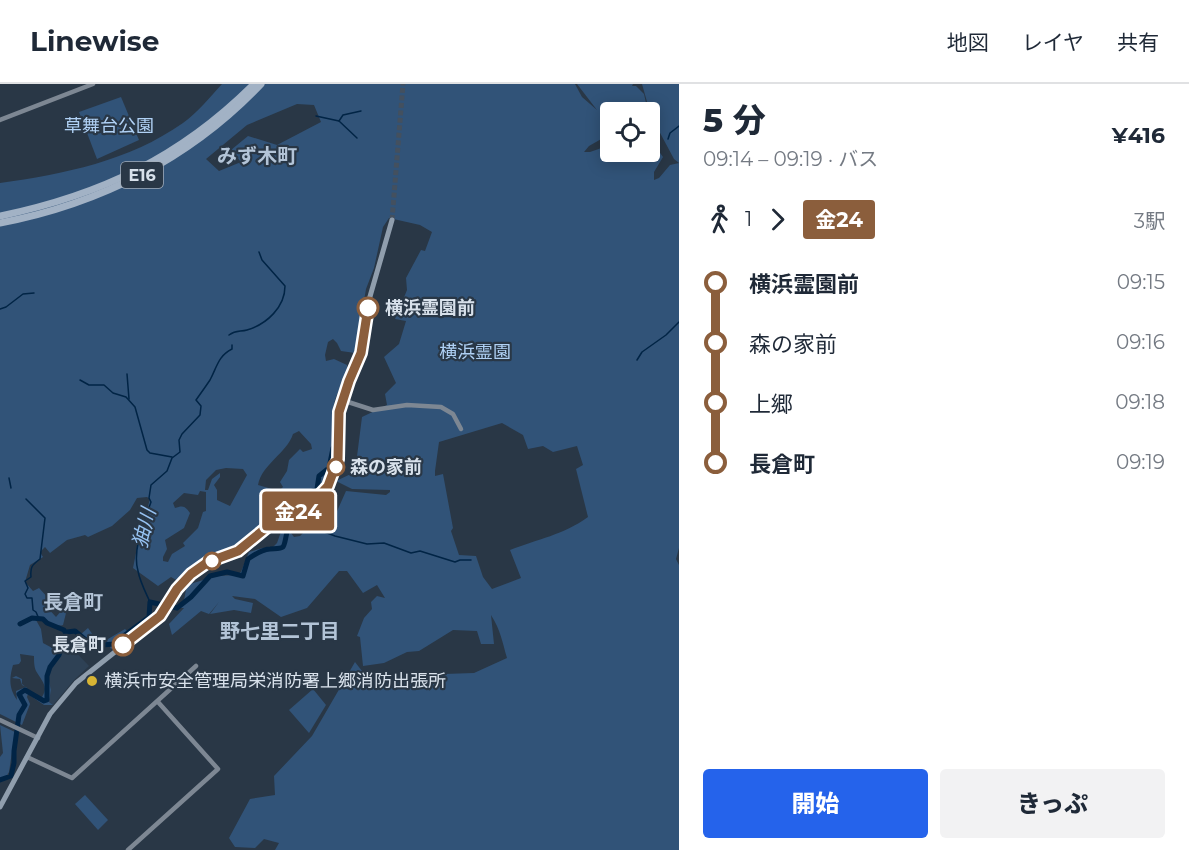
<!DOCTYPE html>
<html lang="ja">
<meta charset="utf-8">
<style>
:root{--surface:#fff;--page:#f2f2f3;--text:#1f2937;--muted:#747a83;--line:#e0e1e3;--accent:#2563eb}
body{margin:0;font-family:Montserrat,"Noto Sans JP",sans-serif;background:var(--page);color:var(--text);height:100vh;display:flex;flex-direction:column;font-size:22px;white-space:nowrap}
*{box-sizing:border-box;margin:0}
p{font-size:20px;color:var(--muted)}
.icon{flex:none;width:33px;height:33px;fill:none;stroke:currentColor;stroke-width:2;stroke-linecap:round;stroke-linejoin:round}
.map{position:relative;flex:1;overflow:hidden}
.drawer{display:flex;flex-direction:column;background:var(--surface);width:510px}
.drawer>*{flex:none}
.badge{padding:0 12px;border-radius:4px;font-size:21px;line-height:39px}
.fabs{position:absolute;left:600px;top:18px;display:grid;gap:12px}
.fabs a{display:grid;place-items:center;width:60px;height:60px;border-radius:6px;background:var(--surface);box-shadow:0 3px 15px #0003;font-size:30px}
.map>.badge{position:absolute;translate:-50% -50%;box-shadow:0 0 0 3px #fff}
.legs{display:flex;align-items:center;gap:9px;height:66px;padding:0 24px;font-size:20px}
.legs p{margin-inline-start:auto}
.summary{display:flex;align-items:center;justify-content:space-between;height:102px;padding:0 24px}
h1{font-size:33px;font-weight:800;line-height:45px}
.button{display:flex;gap:12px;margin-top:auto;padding:12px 24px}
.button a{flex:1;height:69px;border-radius:6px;background:var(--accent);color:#fff;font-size:24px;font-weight:800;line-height:69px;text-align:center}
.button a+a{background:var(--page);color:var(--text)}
ul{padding:0 24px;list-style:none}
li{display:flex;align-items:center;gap:21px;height:60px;font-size:22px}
li i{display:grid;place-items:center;width:9px;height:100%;margin:0 8px;background:currentColor}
li i::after{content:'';width:15px;height:15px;margin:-8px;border:4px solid;border-radius:50%;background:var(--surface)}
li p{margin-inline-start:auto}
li:first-child i{background:linear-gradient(#0000 50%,currentColor 0)}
li:last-child i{background:linear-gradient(currentColor 50%,#0000 0)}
header{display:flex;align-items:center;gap:36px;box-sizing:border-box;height:84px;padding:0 30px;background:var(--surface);border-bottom:2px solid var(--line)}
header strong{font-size:28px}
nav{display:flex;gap:33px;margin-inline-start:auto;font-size:21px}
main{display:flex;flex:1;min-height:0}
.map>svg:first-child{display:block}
.built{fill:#2e4155}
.green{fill:#315378;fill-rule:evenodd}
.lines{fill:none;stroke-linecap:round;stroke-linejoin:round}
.stream{stroke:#012445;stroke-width:1.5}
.river{stroke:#012445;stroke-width:5}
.primary-tunnel{stroke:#43505f;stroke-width:5;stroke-dasharray:5 2.5;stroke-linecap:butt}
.secondary{stroke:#7d8793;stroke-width:4.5}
.primary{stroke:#909ead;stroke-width:5}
.highway{stroke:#a2b2c5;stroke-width:7}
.line-1-casing{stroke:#fff;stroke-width:14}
.line-1{stroke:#8b5e3c;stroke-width:9}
.stop-1-dot{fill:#fff;stroke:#8b5e3c;stroke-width:3}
.poi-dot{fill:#d7b434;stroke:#293746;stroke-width:2}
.labels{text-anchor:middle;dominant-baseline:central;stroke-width:4.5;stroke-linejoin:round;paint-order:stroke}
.shield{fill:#293746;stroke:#a4aeba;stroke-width:1.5}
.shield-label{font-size:16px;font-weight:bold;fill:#d8e1eb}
.park-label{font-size:18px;fill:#b0d1f5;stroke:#293746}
.stop-label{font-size:18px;font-weight:bold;fill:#d8e1eb;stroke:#293746;text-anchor:start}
.poi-label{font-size:18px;fill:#d8e1eb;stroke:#293746;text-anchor:start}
.neighbourhood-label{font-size:20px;font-weight:bold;fill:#b3c4d7;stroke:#293746}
.water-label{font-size:20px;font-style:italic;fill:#96c2f2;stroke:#293746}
</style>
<header>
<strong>Linewise</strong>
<nav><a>地図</a><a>レイヤ</a><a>共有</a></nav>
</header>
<main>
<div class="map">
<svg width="679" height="766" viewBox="0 0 679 766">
<rect width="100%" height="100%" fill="#293746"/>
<polygon class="built" points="66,554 67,556 66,558 89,582 74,596 53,621 49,618 51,606 48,592 59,572"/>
<g class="green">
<path d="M222 0H575L582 13 597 26 577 0H633L632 2H636L644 10 648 28H610V50L589 62 584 68H590L610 61V68H650V59L658 60V66L663 73 654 88V96L659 94 670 81 679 79 674 75 651 32 642 0H679V464L676 475 679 481V766H275L279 759 264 755 255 764 235 763 229 754 250 715 275 711 274 692 312 652 355 578 369 596 362 604 423 592 442 594 444 590 474 589 507 574C502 557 501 547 491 531L494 560H481L477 547 453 546 419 567 407 568 384 579 363 582 360 553 357 552 364 534 372 525 371 518 377 512 385 514 377 501 363 509 347 487H339L307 524 281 533 255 515 232 512 235 515 253 519 251 529 234 526 210 530 219 518 209 530 201 527 172 551 169 540 184 524H180L183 521 187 501 216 492 236 491 241 488 249 468 263 464H272L277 459 283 442 281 438C259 435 248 460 230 468 224 471 217 469 211 471 197 476 187 486 178 497L171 493 158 502 133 484 138 459 150 415 147 413 137 414 130 426 112 442 88 453 85 451 67 456 50 469 45 463 40 468 43 473 30 481 25 498 33 507 39 504 50 516 46 522 56 533 61 527 66 529 63 541C57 543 48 539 44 534L38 533 36 536 41 545 43 559 56 566 62 553 64 554 58 573 48 592 51 606 49 618 53 621H44L28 610 27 613 30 620 22 641 0 630V99C64 90 129 77 183 39 197 29 210 13 222 0ZM297 20 314 21 321 38 277 61 248 52 231 66 241 78 219 87 206 75 247 41ZM389 134 420 141 432 148 425 167 421 166 406 194 407 206 395 235 406 237 399 260 384 273 396 299 385 310 387 321 362 333 355 388 336 397 352 405 390 406V408L386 411 346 407 334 434 321 437 315 431 307 437 306 446 300 452 294 453 288 445 287 429C294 426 302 423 308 419 327 408 335 379 335 358 335 345 332 333 334 320 336 308 348 293 347 281L334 275 326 277 325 271 328 258 333 255 337 259 341 267 355 269 366 205 374 184 383 143ZM502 339 523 351 528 365 543 362 553 368 577 362 583 381 576 385 588 433C563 451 538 455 510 466L521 494 492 505 483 493 476 472 459 471 451 447 453 444 443 390 435 392V387L439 358ZM299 347 311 360 312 365 303 368 300 365 289 376 287 387 280 398 283 403 272 414 268 410 272 405 258 401C262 380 287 369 293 350ZM226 384 243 385 247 391 230 422 217 416V406L214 401 220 393V389L212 395 208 406H205L206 396 216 386ZM200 407 206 408V427L203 428 198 444 183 459 185 462 172 470 168 478 163 477V473L167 465 165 456 184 444 190 429C185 422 183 421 175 424L173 419 184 409 198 411ZM20 570 34 572C34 576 34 583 36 587 41 596 49 602 42 613L40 614 27 605V604L22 600V595L16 592 12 594 20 595 22 601 26 603 16 607 17 616C9 604 9 595 13 581L19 580 21 577Z"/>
<polygon points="121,13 139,56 97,75 79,28"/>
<polygon points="88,544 98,558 108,555 125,545 128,548 131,545 133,548 111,565 109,560 94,560 81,550"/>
<polygon points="313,605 326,621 309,649 289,626"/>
<polygon points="0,641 15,648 9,688 6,693 0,694 0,673 3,669"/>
<polygon points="85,711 108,736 98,746 75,720"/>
</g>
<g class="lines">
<g class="stream">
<polyline points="316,32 339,37 357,54"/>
<polyline points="339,37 343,31 361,27"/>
<polyline points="668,55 670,49 679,42"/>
<polyline points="0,225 6,223 23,210 34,209"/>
<path d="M229 251C236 246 240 248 247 246 267 240 285 223 285 202L262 176 259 168"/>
<polyline points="637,276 642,268 666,251 679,238"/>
<polyline points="127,290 129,315"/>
<polyline points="80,296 89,301 104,301 113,309 126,313 135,323 147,366 150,369 172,373"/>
<polyline points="9,394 11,404"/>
<path d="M26 415 45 434 40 475C32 481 30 483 31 493L25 497 28 504 25 510 27 514H32L33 526 36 528 39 535"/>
<polyline points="283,417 296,437"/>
<polyline points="310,436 314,444 335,452 367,460 384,459 411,469 420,467 455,478 460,476 471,476"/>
<path d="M150 518C146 509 140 498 138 487 132 466 144 438 151 418L149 414 151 401 167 387 172 374 180 368 179 356 182 350 200 331 201 322 196 316C201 309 206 302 210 296 217 283 218 272 232 265V261"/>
</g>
<g class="river">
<polyline points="20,540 32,534 43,535 47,539 64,546 66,550"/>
<path d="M0 696 11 692 14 679V667L19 631 25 621 19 610 25 606 44 617 47 616V592L50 583 59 571 67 548 75 547 93 562 113 560 149 533 150 518 177 524 191 513 210 492 227 488 243 492 248 475C254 471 262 465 270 465 286 464 283 466 287 448L281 444 297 436 312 435C310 420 296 413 317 405L319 392 329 384 333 364"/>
</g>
<polyline class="primary-tunnel" points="392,136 403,0"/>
<g class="secondary">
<polyline points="0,36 93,0"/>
<polyline points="342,316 373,326 407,321 441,323 453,330 461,345"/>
<polyline points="0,636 38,654"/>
<polyline points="27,673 72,694 196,582"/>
<polyline points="128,766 218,685 158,618"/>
</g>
<polyline class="primary" points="0,723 50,630 76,599 160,532 177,505 191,490 208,478 238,467 277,435 311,420 328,402 338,375 339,328 349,297 361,269 369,216 392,136"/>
<g class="highway">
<path d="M0 132C101 111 181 73 254 0"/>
<path d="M0 139C100 120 191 74 261 0"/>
</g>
</g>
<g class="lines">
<defs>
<polyline id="line-1" points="123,561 160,532 177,505 191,490 208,478 238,467 277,435 311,420 328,402 338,375 339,328 349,297 361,269 368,224"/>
</defs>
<use href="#line-1" class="line-1-casing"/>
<use href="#line-1" class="line-1"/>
</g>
<g class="stop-1-dot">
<circle cx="368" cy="224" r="10"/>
<circle cx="336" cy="383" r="8"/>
<circle cx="212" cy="477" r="8"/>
<circle cx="123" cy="561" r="10"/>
</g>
<circle class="poi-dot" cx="92" cy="597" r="6"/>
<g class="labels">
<rect class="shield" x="121" y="78" width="42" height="26" rx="4.5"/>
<g class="shield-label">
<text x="142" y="91">E16</text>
</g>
<g class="park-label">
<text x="109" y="42">草舞台公園</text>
<text x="475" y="268">横浜霊園</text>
</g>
<g class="stop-label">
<text x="385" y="224">横浜霊園前</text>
<text x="350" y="383">森の家前</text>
<text x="106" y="561" text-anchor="end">長倉町</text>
</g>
<g class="poi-label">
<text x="104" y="597">横浜市安全管理局栄消防署上郷消防出張所</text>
</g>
<g class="neighbourhood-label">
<text x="257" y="72">みず木町</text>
<text x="73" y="518">長倉町</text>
<text x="280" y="547">野七里二丁目</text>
</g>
<g class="water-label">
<text transform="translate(144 444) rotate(-76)">㹨川</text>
</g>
</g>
</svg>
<div class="fabs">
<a><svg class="icon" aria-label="locate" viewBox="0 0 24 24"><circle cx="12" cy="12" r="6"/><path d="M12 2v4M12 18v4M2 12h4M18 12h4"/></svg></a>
</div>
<b class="badge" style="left:298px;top:427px;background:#8b5e3c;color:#fff">金24</b>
</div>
<section class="drawer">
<div class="summary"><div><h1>5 分</h1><p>09:14 – 09:19 · バス</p></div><b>¥416</b></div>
<div class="legs"><svg class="icon" aria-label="walk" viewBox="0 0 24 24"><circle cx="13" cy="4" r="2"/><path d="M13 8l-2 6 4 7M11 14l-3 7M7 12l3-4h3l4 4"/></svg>1<svg class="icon" aria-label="forward" viewBox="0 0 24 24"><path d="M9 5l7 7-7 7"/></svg><b class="badge" style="background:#8b5e3c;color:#fff">金24</b><p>3駅</p></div>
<ul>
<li><i style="color:#8b5e3c"></i><b>横浜霊園前</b><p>09:15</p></li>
<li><i style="color:#8b5e3c"></i><span>森の家前</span><p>09:16</p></li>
<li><i style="color:#8b5e3c"></i><span>上郷</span><p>09:18</p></li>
<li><i style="color:#8b5e3c"></i><b>長倉町</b><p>09:19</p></li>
</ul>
<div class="button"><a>開始</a><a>きっぷ</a></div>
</section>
</main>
